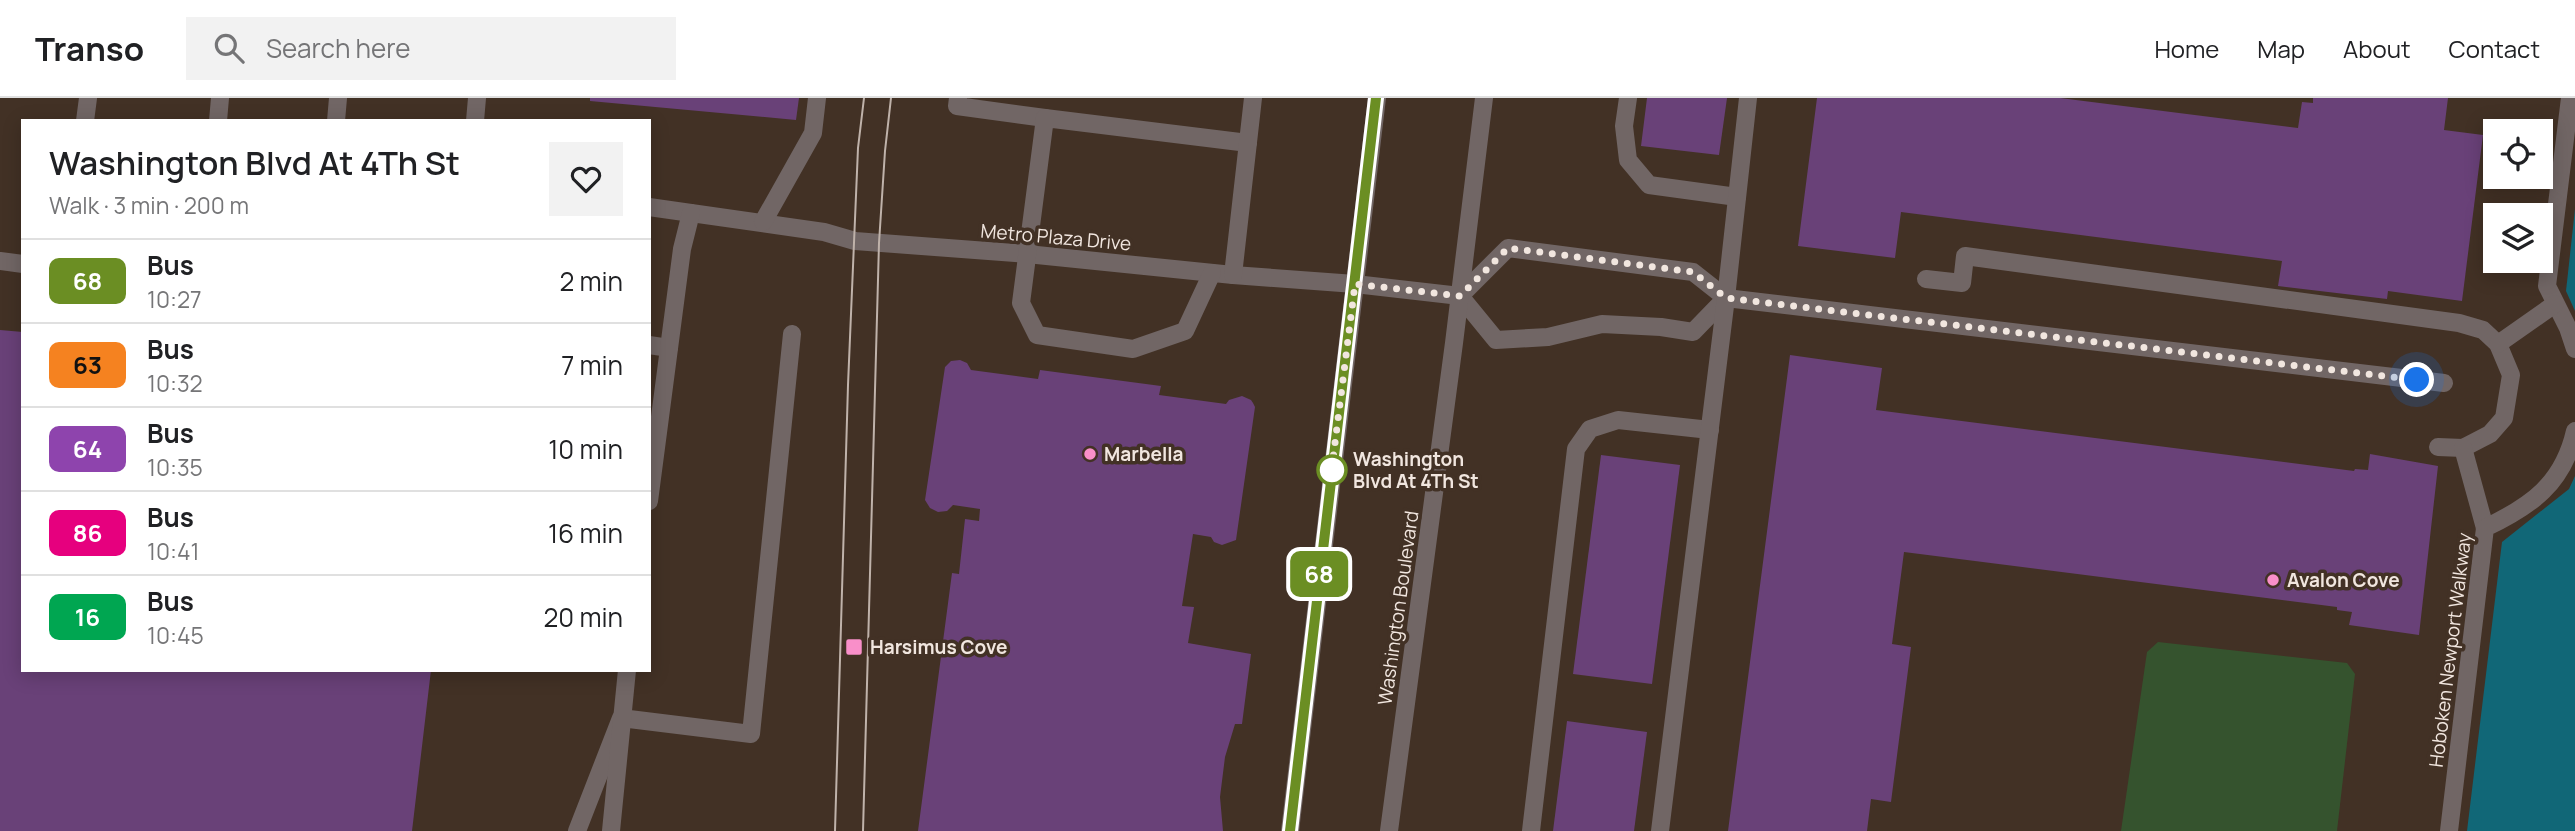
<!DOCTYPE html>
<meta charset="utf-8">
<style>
:root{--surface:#fff;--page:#f2f2f2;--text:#202124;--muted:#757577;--line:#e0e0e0}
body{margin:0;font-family:Manrope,sans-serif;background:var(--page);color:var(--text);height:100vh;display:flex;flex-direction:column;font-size:26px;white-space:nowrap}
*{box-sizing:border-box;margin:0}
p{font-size:23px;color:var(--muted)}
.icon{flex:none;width:38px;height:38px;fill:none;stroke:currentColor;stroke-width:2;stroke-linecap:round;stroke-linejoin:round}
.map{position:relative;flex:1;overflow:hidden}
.details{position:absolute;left:21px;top:21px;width:630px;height:553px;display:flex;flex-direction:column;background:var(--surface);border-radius:0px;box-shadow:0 4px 18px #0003}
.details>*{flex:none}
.badge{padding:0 14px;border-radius:10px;font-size:24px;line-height:46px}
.controls{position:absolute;left:2483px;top:21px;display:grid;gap:14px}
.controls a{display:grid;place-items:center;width:70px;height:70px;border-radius:0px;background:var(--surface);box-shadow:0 4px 18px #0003;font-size:35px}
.you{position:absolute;width:35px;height:35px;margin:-18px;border:5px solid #fff;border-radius:50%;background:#1a73e8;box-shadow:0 0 0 10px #1a73e833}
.map>.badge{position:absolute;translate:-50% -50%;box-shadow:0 0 0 4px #fff}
.round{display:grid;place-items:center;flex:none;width:74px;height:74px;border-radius:0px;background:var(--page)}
.overview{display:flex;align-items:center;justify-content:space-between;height:119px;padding:0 28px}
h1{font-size:33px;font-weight:600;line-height:52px}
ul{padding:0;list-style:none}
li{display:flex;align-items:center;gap:21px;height:84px;padding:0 28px;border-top:2px solid var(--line)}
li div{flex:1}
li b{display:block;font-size:26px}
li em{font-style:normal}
li .badge{min-width:77px;font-weight:700;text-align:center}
header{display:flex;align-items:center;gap:42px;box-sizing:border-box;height:98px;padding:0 35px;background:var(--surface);border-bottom:2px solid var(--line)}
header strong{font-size:33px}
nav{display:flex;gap:38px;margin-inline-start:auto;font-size:24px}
.search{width:490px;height:63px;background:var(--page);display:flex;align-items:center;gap:18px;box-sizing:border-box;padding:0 24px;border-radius:0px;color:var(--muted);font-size:26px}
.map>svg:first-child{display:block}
.green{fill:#35532e}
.water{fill:#116777}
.building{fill:#694178}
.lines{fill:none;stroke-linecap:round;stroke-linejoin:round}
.minor{stroke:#716665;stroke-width:18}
.tram{stroke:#bfb2aa;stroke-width:2}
.line-casing{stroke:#fff;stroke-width:16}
.line{stroke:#6b8e23;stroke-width:10}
.walk{stroke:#f1e6df;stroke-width:7;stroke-dasharray:0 12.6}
.poi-dot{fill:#f98fc9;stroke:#423125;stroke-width:2.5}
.stop-dot{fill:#fff;stroke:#6b8e23;stroke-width:3.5}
.labels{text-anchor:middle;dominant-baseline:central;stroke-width:7;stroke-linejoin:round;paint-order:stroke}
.street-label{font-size:19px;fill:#f1e6df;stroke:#423125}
.poi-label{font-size:19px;font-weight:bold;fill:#f1e6df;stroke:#423125;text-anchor:start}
.stop-label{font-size:19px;font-weight:bold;fill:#f1e6df;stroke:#423125;text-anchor:start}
</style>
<header>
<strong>Transo</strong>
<div class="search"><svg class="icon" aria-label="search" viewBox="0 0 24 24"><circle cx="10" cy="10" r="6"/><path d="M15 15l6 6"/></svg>Search here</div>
<nav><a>Home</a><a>Map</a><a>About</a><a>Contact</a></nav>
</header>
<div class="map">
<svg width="2575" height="733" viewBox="0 0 2575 733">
<rect width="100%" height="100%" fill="#423125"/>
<polygon class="green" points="2158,544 2347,565 2355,576 2337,733 2121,733 2147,554"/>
<g class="water">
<polygon points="2575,111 2575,213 2566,193"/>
<polygon points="2575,378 2575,733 2467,733 2502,444 2569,391"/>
</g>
<g class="building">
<polygon points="590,0 799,0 796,22 590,3"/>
<polygon points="1647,0 1727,0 1719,57 1641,48"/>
<polygon points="1817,0 2060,0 2298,30 2302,4 2313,5 2313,0 2448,0 2444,32 2483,37 2462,203 2388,193 2387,201 2278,188 2282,163 1901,114 1895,160 1798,148"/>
<polygon points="0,232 23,234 23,572 431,572 412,733 0,733"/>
<polygon points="1790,257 1882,270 1876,312 2354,373 2355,371 2368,372 2370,356 2438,368 2419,537 2349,527 2352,514 2337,512 2337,509 1904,454 1892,546 1911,549 1891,704 1871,701 1867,733 1728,733"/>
<polygon points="960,262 967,265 971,272 1038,281 1040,272 1161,288 1159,297 1226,306 1229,302 1242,298 1251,302 1253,305 1255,309 1236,442 1222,447 1214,444 1211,439 1193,436 1182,508 1194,509 1188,545 1251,556 1242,626 1235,626 1225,659 1220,699 1223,733 918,733 952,475 959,476 965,421 979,423 980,411 953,407 947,413 938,414 930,410 925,402 945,269 951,263"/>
<polygon points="1601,357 1680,367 1652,586 1573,576"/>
<polygon points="1567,623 1647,634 1634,733 1553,733"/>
</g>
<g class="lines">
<g class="minor">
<polyline points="958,0 957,8 1045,20"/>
<polyline points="1628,0 1624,28 1628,62 1649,87 1737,99"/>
<polyline points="2570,0 2547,188 2568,230 2575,251"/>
<polyline points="85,23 88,0"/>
<polyline points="218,23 220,0"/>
<polyline points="336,23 338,0"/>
<polyline points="475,23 477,0"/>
<polyline points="649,109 824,134 855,143 1027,156 1233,177 1355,186 1460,198"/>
<polyline points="763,124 813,35 817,0"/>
<polyline points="0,163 23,166"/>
<polyline points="1212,175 1185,233 1133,251 1037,237 1021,205 1045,20 1248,45"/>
<polyline points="1233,177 1253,0"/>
<polyline points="1926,181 1962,185 1965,158 2459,225 2483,232 2498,246 2511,277 2504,320 2490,336 2463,350 2438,349"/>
<polyline points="1460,198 1508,150 1693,174 1726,200 2444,285"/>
<polyline points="1460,198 1496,242 1548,239 1602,226 1661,229 1693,234 1726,200"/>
<polyline points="2498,246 2555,206"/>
<polyline points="649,247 669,250"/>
<polyline points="2463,350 2485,430"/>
<polyline points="649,403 682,151 691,115"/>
<polyline points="577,733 621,620 751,636 792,236"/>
<polyline points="611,733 627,572"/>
<polyline points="1290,733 1377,0"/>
<polyline points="1389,733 1454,245 1484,0"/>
<polyline points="1531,733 1576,351 1590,331 1618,322 1710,332"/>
<polyline points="1660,733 1726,200 1748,0"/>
<path d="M2449 733 2485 430C2531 408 2563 386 2575 333"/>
</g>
<g class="tram">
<polyline points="835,733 848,287 858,50 864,0"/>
<polyline points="863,733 879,145 885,53 891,0"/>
</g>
</g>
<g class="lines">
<defs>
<polyline id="line" points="1290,733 1376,0"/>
</defs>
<use href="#line" class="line-casing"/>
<use href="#line" class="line"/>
<polyline class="walk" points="1332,372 1331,377 1355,186 1460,198 1508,150 1693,174 1726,200 2417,282"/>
</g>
<g class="poi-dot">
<circle cx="1090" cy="356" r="7"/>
<circle cx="2273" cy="482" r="7"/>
<rect x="845" y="540" width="18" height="18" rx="3.5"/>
</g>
<circle class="stop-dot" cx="1332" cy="372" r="14"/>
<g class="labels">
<g class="street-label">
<text transform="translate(1056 139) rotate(5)">Metro Plaza Drive</text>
<text transform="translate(1398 510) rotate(-82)">Washington Boulevard</text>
<text transform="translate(2450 552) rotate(-83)">Hoboken Newport Walkway</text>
</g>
<g class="poi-label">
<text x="1104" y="356">Marbella</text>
<text x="2287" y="482">Avalon Cove</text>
<text x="870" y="549">Harsimus Cove</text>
</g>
<g class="stop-label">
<text x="1353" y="361">Washington<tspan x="1353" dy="22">Blvd At 4Th St</tspan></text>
</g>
</g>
</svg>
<div class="controls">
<a><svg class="icon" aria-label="locate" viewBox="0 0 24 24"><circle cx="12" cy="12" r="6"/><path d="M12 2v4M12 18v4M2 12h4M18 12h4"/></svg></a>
<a><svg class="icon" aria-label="layers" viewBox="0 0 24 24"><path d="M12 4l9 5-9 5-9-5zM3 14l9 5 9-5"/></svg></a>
</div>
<div class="you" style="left:2417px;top:282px"></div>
<b class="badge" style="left:1319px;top:476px;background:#6b8e23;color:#fff">68</b>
<section class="details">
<div class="overview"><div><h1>Washington Blvd At 4Th St</h1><p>Walk · 3 min · 200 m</p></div><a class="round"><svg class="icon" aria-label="heart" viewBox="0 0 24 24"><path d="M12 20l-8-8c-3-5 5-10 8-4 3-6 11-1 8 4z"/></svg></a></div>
<ul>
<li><span class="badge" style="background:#6b8e23;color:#fff">68</span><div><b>Bus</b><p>10:27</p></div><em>2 min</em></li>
<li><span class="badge" style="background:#f58220;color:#111">63</span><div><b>Bus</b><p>10:32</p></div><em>7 min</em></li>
<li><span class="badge" style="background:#8e44ad;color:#fff">64</span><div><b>Bus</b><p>10:35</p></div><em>10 min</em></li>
<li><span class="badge" style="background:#e6007e;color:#fff">86</span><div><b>Bus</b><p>10:41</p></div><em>16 min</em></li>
<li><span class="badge" style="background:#00a651;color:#fff">16</span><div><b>Bus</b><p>10:45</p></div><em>20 min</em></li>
</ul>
</section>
</div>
